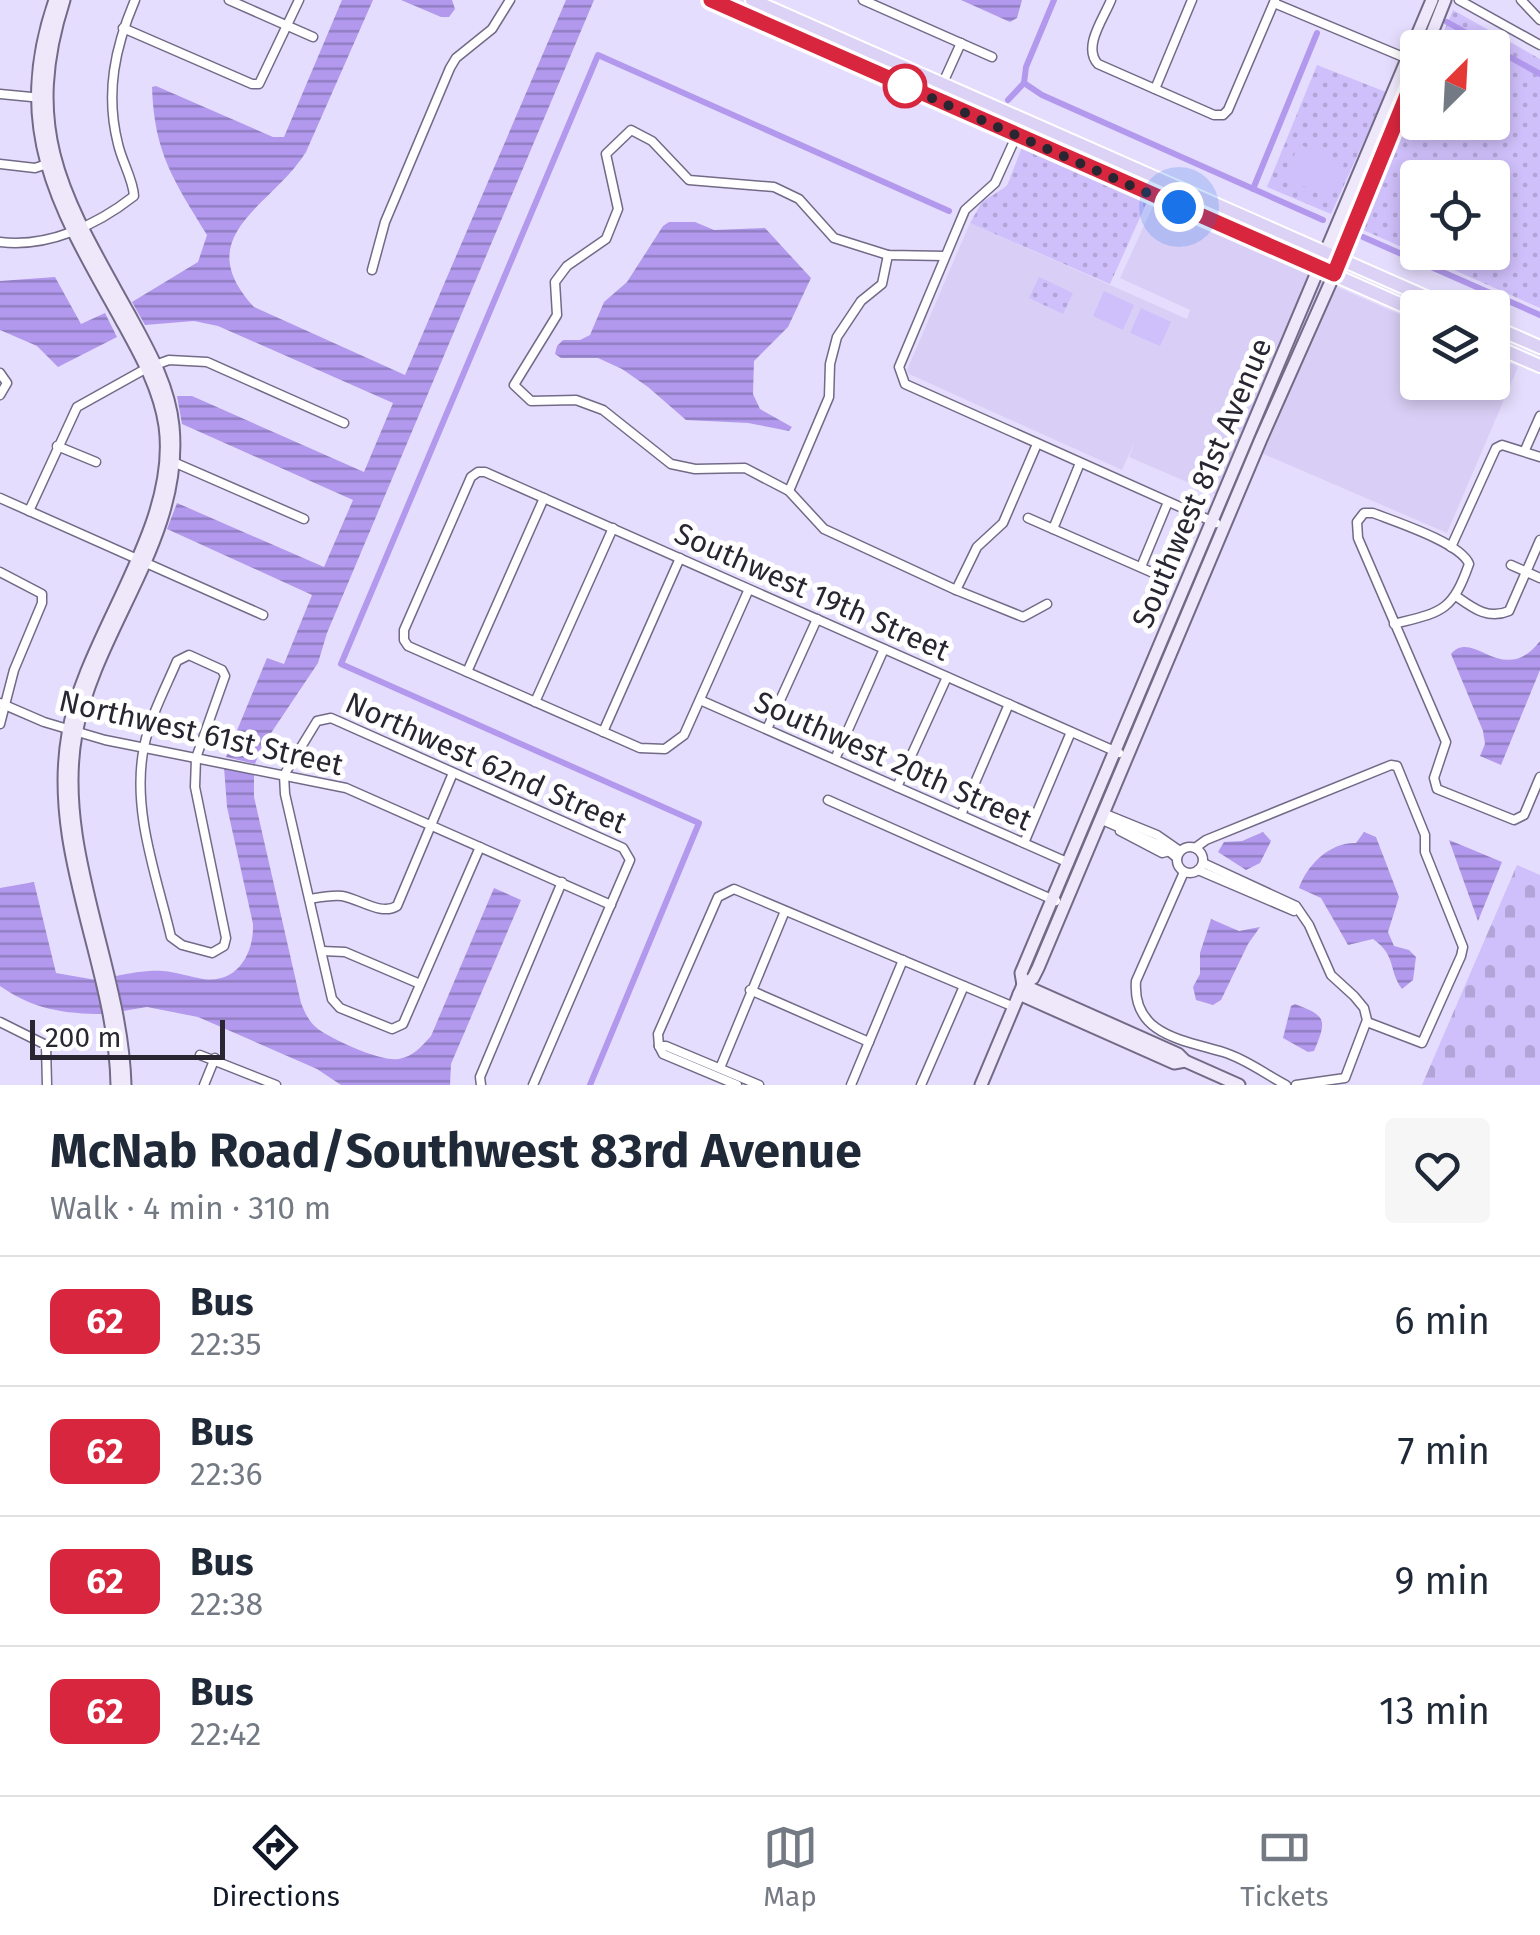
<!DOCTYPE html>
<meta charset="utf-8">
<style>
:root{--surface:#fff;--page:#f6f6f7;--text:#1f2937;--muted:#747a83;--line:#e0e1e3;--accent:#111827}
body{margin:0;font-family:"Fira Sans",sans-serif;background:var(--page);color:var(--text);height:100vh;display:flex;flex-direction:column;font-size:38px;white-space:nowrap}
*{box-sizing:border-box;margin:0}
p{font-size:32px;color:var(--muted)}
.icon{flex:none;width:55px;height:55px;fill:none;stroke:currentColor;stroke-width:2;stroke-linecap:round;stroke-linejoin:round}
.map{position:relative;height:1085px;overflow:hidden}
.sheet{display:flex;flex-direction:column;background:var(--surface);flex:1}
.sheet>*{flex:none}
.badge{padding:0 20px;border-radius:15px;font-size:35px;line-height:65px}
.needle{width:65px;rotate:24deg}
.fabs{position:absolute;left:1400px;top:30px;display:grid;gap:20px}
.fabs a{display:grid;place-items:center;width:110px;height:110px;border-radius:10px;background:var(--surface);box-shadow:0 5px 15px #0003;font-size:50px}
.scale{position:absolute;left:30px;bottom:25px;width:195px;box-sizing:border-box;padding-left:10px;border:5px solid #292632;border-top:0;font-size:28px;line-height:35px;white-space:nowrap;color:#292632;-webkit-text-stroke:8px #fff;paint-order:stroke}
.you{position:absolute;width:50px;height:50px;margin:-25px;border:8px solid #fff;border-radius:50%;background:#1a73e8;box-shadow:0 0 0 15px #1a73e833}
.map>.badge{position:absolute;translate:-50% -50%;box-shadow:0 0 0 5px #fff}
.round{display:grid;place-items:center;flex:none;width:105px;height:105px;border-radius:10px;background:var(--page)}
.headline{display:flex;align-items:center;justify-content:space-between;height:170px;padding:0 50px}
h1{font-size:48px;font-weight:700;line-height:75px}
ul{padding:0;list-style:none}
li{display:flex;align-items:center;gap:30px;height:130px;padding:0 50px;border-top:2px solid var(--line)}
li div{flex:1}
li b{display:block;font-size:38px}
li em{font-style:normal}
li .badge{min-width:110px;font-weight:700;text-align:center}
.menu{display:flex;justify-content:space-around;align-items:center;height:140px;border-top:2px solid var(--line);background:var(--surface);font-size:28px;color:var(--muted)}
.menu a{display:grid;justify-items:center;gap:5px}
.menu .on{color:var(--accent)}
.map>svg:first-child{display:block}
.built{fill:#d9cff6}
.grass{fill:url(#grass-dots);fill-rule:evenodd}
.cemetery{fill:url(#cemetery-stones)}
.garden{fill:#cfbffa}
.water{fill:url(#water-rules)}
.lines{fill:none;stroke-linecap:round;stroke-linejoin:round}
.canal{stroke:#b299ed;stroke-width:6}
.street-casing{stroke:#726a86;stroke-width:11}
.secondary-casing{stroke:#726a86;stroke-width:15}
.primary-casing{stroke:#fff;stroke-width:16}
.street{stroke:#fff;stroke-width:8}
.secondary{stroke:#eee8fa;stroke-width:11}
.primary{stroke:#dcd2f6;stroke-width:12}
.line-casing{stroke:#fff;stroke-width:22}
.line{stroke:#d7263d;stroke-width:15}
.walk{stroke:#292632;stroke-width:10;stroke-dasharray:0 18}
.stop-dot{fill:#fff;stroke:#d7263d;stroke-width:5}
.labels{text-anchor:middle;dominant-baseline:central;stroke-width:10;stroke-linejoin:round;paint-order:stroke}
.street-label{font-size:30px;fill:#292632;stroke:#fff}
</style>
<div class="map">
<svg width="1540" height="1085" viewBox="0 0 1540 1085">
<defs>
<pattern id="grass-dots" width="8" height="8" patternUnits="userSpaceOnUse" patternTransform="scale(2.5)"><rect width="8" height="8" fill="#cfbffa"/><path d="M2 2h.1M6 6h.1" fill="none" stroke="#b2a4d7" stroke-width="1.8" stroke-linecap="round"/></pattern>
<pattern id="cemetery-stones" width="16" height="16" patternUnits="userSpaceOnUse" patternTransform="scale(2.5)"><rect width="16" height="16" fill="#cfbffa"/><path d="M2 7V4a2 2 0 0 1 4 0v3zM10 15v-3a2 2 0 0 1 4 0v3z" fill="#b2a4d7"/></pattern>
<pattern id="water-rules" width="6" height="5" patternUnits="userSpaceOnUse" patternTransform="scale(2.5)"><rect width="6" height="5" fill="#b299ed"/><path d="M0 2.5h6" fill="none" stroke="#917dc1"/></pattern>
</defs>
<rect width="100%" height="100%" fill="#e5ddfd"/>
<polygon class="built" points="1153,206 1417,322 1418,382 1492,382 1493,355 1518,367 1447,533 1238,443 1217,495 1129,457 1135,441 1122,470 909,374 907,370 970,223 1187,319 1190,310 1120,278"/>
<g class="grass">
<path d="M1453 10 1540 59V308L1361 229 1417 94 1418 122H1492V48L1437 47ZM1418 178H1492V252H1418Z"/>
<polygon points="1317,65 1386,92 1331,214 1267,187"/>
<polygon points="1022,147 1147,202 1110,284 970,223 982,202 1007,186"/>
<polygon points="1039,277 1073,293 1063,314 1029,298"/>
</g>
<polygon class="cemetery" points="1517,865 1540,875 1540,1085 1422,1085"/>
<g class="garden">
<polygon points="1299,144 1344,164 1329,197 1284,178"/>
<polygon points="1104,291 1134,305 1123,330 1093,316"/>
<polygon points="1141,308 1171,322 1160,346 1130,333"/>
</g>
<g class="water">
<path d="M342 0H373L306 152C272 207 188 235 254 307L405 375 566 0H594L327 633 318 663 261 748 255 764 226 757 267 658 284 664 312 595 167 529 177 503 324 567 353 500 182 424 177 396H192L364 472 393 403 218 326 194 321 145 325 132 302 198 262 207 235C174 181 154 153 152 87L156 86 273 137H284Z"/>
<polygon points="401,0 452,0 455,9 449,17 441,17"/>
<polygon points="961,0 1022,0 1017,18 1010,22"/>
<polygon points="669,222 695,222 714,230 765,228 811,278 788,327 754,361 753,394 760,409 792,427 789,431 748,423 686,420 648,387 622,369 598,358 561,358 555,354 557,346 563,340 580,340 590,335 604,302 627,282 663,226"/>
<polygon points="55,277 81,324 105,313 117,337 58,367 37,346 0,330 0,281"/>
<path d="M1540 641V670L1501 765 1480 756 1485 744 1483 731 1451 654C1473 627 1503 689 1540 641Z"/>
<path d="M224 767 254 773V797L301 1003C305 1013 309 1022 318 1029 333 1040 381 1062 399 1059 414 1056 421 1047 431 1036L494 888 521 900 451 1064 450 1085H341L317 1069 198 1017 147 1007 123 1011 116 976C131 973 148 970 163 971 177 972 190 977 203 979 237 984 254 954 253 924L227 807Z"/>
<polygon points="1263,832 1271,841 1260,863 1246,870 1218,852 1224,842 1242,841"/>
<path d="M1364 832 1376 837 1399 897 1388 932 1394 946 1409 950 1416 957 1413 980 1402 989C1388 970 1397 956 1373 939L1348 945 1321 898 1299 888C1307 865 1330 842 1356 843Z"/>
<polygon points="1449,840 1502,862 1478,921"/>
<path d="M34 882 56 973 96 980 103 1014C65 1014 32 1009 0 986V888Z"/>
<polygon points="1211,919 1239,931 1260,927 1248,944 1221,1000 1213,1005 1196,1000 1193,987 1200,974 1200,953"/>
<path d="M1295 1004C1327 1016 1327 1020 1314 1051L1308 1052 1283 1038 1291 1006Z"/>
</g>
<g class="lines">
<g class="canal">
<polyline points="1054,0 1026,67 1024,83 1042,95 1323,220"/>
<polyline points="1447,22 1540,74"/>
<polyline points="1008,100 1024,83"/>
<polyline points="1253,189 1317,33"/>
<polyline points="1363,237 1540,315"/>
<polyline points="590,1085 699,823 341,664 598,55 949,211"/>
</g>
<defs>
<g id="street">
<polyline points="229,0 313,37"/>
<polyline points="863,0 992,57"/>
<path d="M1111 0C1104 18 1082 47 1098 64L1214 115H1223L1228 110 1275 0"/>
<polyline points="1459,0 1540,45"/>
<polyline points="1521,0 1540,20"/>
<polyline points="1274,3 1408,59"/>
<polyline points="123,28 252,84 259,84 299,0"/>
<polyline points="942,85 961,43"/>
<polyline points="1155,89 1192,0"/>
<polyline points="0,94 42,98"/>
<polyline points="1024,119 995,183 965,210 899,367 905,384 1216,523"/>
<polyline points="0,164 35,168 50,163"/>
<path d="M0 242C48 248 97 225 134 196 133 179 122 162 118 144 105 93 115 47 135 0"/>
<polyline points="945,256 888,255 834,238 799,199 774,187 689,180 652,141 631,130 606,154 618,209 606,239 567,266 555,282 557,315 514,385 531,401 576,400 603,410 671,464 695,469 745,468 789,491 824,529 956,590 1023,617 1047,604"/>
<polyline points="372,270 385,222 450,68 456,58 492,29 510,0"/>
<polyline points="0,373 7,383 0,395"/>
<polyline points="57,446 96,462"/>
<polyline points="1525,450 1540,416"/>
<polyline points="171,461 304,519"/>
<polyline points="789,491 829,397 830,364 837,337 861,301 882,284 888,255"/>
<polyline points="0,498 263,615"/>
<polyline points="29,511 77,407 147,368 169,360 207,362 344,423"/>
<polyline points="1028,518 1167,579"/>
<polyline points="1053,529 1080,463"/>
<polyline points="1451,547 1496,448 1502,445 1540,457"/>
<polyline points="1511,565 1540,578"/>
<polyline points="1141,567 1168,502"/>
<polyline points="0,572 42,594 42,603 14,670 0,724"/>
<polyline points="749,589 684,735 665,749 640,748 408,646 404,640 404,630 471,477 478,472 485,472 1119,753"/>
<polyline points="956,590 977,547 1003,523 1037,444"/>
<path d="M1456 596C1473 608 1488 620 1509 611L1540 540"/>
<path d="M1394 624C1442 612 1452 612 1469 564 1461 543 1396 522 1373 513H1364L1357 522 1358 538 1443 735 1446 742 1434 778 1437 789 1514 820 1524 815 1540 777"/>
<path d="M189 655 222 670 225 676 196 758 195 787 226 938 224 946 212 953 182 945 171 937C157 877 131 810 144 747 150 717 165 689 177 661Z"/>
<polyline points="467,672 544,498"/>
<polyline points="700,700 1069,863"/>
<polyline points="535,702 613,528"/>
<polyline points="0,703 44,722 105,740 346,788 611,905"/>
<polyline points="767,729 817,619"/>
<polyline points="603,732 680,558"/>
<polyline points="835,759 884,649"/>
<polyline points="897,787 947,677"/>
<polyline points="828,800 1056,901"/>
<polyline points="1103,813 1157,835 1180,851"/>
<polyline points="961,815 1009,704"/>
<polyline points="1100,819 1164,847 1177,858"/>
<polyline points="1120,831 1162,853 1170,851"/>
<polyline points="1024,843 1071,732"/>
<polyline points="480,847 403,1024 392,1029 340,1008 332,999 285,794 284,775 317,721 331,718 623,848 630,860 533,1085"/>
<circle cx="1190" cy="860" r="13"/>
<polyline points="1195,848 1206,840 1391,765 1397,766 1425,835 1425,852 1463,947 1461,956 1422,1043 1367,1022"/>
<polyline points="1203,863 1296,906 1309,925 1331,975 1354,996 1364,1008 1367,1020 1345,1078 1296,1085"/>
<polyline points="1198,870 1294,911"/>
<path d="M1184 872 1136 981C1132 1035 1183 1040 1223 1052 1246 1059 1265 1074 1286 1085"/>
<path d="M310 899C321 897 331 895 342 896 360 899 381 916 397 906L453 773"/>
<polyline points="322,951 345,952 420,984"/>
<polyline points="750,990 869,1042"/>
<polyline points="0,1022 46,1045 47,1085"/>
<polyline points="659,1046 658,1034 718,897 734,889 1014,1007"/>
<polyline points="659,1046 666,1046 759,1085"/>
<polyline points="659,1046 663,1054 737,1085"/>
<polyline points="200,1055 276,1085"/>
<polyline points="720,1068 785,911"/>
<polyline points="204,1085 215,1058"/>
<polyline points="481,1085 480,1077 562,882"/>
<polyline points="851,1085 903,960"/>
<polyline points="921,1085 964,986"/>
</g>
<g id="secondary">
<path d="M55 0C11 127 57 206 118 314 137 349 159 385 165 426 179 528 85 634 68 734 47 853 115 966 117 1085"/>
<path d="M64 0C21 134 66 200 129 314 148 349 169 385 173 426 184 538 96 627 76 734 55 850 122 968 125 1085"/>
<polyline points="1426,48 1445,0"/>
<polyline points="1023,985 1021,973 1432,0"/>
<polyline points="1023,985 1178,1054 1185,1061 1239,1085"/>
<polyline points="1019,994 1174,1063 1185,1061"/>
<polyline points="981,1085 1023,985 1033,978 1038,968 1261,439 1341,259 1418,68"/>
</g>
<g id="primary">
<polyline points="711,0 1418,312"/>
<polyline points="752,0 1451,308"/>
<polyline points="1492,326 1540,347"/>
<polyline points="1492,345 1540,366"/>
</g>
</defs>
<use href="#street" class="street-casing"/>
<use href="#secondary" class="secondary-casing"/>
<use href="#primary" class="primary-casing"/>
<use href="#street" class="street"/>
<use href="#secondary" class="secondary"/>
<use href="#primary" class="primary"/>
</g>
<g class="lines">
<defs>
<polyline id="line" points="711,0 1334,274 1418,68"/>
</defs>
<use href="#line" class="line-casing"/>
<use href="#line" class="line"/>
<polyline class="walk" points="905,86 902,85 1179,207"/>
</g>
<circle class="stop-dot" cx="905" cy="86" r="20"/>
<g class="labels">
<g class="street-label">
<text transform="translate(1202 483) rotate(-67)">Southwest 81st Avenue</text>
<text transform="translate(812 592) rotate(24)">Southwest 19th Street</text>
<text transform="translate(201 733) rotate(13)">Northwest 61st Street</text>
<text transform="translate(893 761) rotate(24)">Southwest 20th Street</text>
<text transform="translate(486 763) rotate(24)">Northwest 62nd Street</text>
</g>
</g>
</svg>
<div class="fabs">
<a><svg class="needle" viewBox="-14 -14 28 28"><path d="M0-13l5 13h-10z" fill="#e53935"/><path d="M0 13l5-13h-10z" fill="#747a83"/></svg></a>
<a><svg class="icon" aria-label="locate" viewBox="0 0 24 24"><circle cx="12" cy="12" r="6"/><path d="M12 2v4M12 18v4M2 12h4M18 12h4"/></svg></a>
<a><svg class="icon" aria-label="layers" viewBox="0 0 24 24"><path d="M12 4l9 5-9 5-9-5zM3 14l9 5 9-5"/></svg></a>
</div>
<div class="scale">200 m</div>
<div class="you" style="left:1179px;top:207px"></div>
</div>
<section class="sheet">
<div class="headline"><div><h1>McNab Road/Southwest 83rd Avenue</h1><p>Walk · 4 min · 310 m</p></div><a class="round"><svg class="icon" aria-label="heart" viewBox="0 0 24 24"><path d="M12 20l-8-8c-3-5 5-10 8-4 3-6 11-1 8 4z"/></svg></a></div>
<ul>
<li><span class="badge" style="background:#d7263d;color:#fff">62</span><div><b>Bus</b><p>22:35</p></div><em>6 min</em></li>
<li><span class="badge" style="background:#d7263d;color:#fff">62</span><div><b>Bus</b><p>22:36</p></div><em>7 min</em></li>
<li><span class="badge" style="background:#d7263d;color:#fff">62</span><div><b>Bus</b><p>22:38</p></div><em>9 min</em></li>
<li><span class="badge" style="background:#d7263d;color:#fff">62</span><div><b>Bus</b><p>22:42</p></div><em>13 min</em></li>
</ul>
</section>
<nav class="menu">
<a class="on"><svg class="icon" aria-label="directions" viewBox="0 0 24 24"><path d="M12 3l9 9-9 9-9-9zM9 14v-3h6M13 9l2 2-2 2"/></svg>Directions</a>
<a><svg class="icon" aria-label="map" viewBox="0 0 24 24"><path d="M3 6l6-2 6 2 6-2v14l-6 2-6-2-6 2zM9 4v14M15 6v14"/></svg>Map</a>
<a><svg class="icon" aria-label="tickets" viewBox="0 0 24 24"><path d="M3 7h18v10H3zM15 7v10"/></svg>Tickets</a>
</nav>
